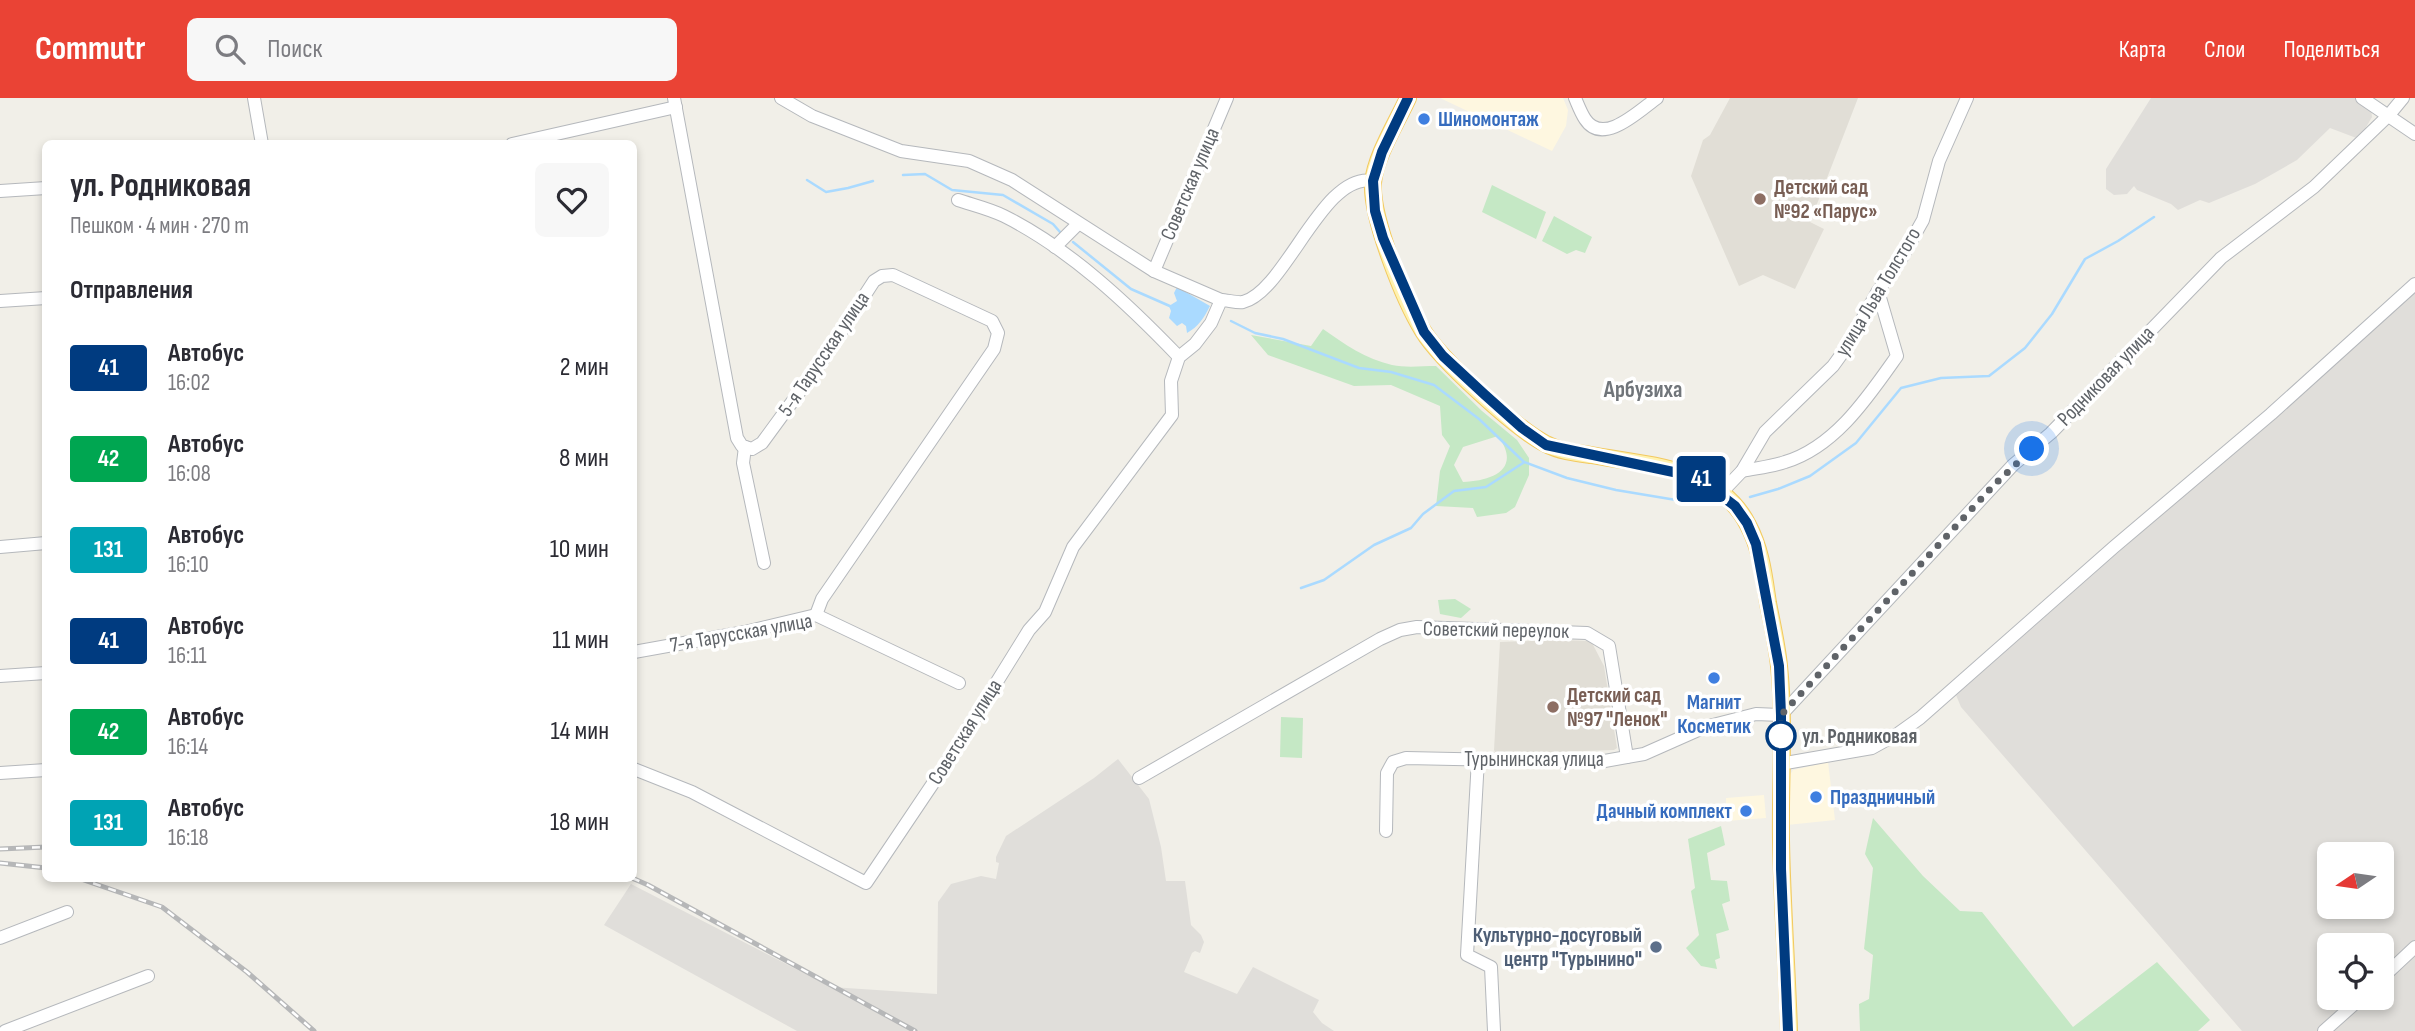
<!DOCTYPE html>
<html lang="ru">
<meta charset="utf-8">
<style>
:root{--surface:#fff;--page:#f7f7f7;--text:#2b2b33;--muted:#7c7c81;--accent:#ea4335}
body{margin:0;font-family:"Sofia Sans Condensed",sans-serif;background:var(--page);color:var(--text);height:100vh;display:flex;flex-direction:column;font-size:26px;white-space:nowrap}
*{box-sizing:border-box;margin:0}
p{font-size:23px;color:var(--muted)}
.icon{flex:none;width:38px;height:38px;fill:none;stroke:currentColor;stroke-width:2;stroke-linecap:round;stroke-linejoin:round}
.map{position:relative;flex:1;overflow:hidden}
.sheet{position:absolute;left:42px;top:42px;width:595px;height:742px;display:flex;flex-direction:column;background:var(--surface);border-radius:10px;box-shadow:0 4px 10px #0003}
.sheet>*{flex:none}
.badge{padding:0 14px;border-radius:5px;font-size:24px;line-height:46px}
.needle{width:46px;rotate:257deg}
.buttons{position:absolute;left:2317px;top:744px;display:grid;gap:14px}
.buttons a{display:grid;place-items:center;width:77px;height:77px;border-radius:10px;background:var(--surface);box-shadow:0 4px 10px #0003;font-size:35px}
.you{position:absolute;width:35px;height:35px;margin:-18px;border:5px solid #fff;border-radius:50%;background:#1a73e8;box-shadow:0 0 0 10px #1a73e833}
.map>.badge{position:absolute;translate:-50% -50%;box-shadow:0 0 0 4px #fff}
h2{padding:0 28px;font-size:26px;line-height:63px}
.round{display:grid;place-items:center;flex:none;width:74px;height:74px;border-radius:10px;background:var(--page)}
.summary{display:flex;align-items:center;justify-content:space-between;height:119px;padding:0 28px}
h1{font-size:33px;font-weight:700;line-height:52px}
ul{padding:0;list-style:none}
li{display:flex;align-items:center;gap:21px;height:91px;padding:0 28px}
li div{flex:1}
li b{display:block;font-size:26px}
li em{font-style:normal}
li .badge{min-width:77px;font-weight:700;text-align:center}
header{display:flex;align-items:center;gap:42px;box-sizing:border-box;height:98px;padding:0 35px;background:var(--accent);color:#fff}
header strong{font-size:33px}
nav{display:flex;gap:38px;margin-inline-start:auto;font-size:24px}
.search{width:490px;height:63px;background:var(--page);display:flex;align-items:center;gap:18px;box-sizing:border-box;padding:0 24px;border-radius:10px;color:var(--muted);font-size:26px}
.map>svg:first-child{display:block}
.commercial{fill:#fef7e0}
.industrial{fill:#e0deda;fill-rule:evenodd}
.education{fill:#e1ded6}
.green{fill:#c5e8c5;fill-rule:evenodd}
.water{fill:#aadaff}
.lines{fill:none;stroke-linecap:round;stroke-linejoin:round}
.stream{stroke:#aadaff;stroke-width:2.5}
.minor-casing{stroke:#b5b8bc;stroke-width:14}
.major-casing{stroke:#f2c960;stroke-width:18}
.minor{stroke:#fff;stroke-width:12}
.major{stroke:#fff2af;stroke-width:16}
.rail-casing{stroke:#b6b7b8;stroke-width:5}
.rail{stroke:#fff;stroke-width:2.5;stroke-dasharray:8;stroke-linecap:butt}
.line-casing{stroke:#fff;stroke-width:16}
.line{stroke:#003b80;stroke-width:10}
.walk{stroke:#5f6368;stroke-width:7;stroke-dasharray:0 12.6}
.shop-dot{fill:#3f7fe0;stroke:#fff;stroke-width:2.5}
.education-dot{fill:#8d6e63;stroke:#fff;stroke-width:2.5}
.stop-dot{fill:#fff;stroke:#003b80;stroke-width:3.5}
.service-dot{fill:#5c6f8a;stroke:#fff;stroke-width:2.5}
.labels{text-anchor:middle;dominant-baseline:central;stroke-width:7;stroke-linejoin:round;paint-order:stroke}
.shop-label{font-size:21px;font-weight:bold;fill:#366cbe;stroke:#fff;text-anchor:start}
.street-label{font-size:21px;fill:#5f6368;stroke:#fff}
.education-label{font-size:21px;font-weight:bold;fill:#785e54;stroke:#fff;text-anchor:start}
.stop-label{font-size:21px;font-weight:bold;fill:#5f6368;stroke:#fff;text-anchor:start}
.service-label{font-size:21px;font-weight:bold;fill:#4e5e75;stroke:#fff;text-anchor:end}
.neighbourhood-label{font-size:23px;font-weight:bold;fill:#70757a;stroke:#fff}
</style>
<header>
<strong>Commutr</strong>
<div class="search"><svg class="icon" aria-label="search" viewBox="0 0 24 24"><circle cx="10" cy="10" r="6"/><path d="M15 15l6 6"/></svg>Поиск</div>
<nav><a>Карта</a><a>Слои</a><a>Поделиться</a></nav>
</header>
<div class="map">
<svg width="2415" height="933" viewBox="0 0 2415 933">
<rect width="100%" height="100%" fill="#f1efe8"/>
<g class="commercial">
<polygon points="1440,0 1563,0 1568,12 1566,28 1552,53"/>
<polygon points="1828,664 1835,722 1787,727 1786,683 1793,672"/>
<polygon points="1764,697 1766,720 1726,723 1726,700"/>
</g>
<g class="industrial">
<polygon points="2151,0 2355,0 2371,10 2372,19 2359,41 2330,30 2297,62 2255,86 2209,105 2200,102 2178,112 2171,106 2137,92 2134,88 2127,96 2114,97 2106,91 2106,71"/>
<path d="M2415 194V933H2242L1961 609 1956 597ZM2329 756H2382V808H2329ZM2329 847H2382V900H2329Z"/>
<polygon points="1118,661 1149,701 1161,749 1166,783 1185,783 1191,827 1201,837 1204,844 1200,855 1195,853 1192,855 1184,874 1237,896 1253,869 1319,902 1313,914 1322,925 1334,933 797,933 604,827 631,786 831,889 937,896 938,804 951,786 981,778 996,781 999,765 996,764 996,759 1006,738 1094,680"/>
</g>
<g class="education">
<polygon points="1730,0 1858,0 1810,124 1824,131 1795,191 1763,177 1739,188 1691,78 1703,42 1710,37"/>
<polygon points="1558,542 1591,543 1604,568 1617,650 1614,652 1496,656 1494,652 1500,544"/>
</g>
<g class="green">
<polygon points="1492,87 1546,114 1536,141 1482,114"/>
<polygon points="1554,118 1592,139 1585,155 1576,152 1567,156 1542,143"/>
<path d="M1323 231C1344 246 1366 261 1392 267 1406 270 1422 268 1436 268L1482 313 1517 342 1529 360V377L1515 409 1506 415 1477 419 1473 410 1436 408 1440 373 1450 348 1442 337 1440 308 1391 287 1354 288 1268 257 1251 237 1311 248ZM1498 338C1522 371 1493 383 1463 384L1454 367 1463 349Z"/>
<polygon points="1455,501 1471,511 1461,520 1440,516 1438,502"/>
<polygon points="1281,619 1303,620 1302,660 1280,659"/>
<polygon points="1873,720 1923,778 1960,813 1982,814 2073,929 2157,864 2210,922 2198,933 1860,933 1859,906 1869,901 1873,857 1864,851 1873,770 1865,756"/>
<polygon points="1721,728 1725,747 1707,755 1711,782 1727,783 1730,803 1722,806 1729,832 1716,836 1720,860 1715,862 1717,871 1701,868 1686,850 1699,837 1691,793 1695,790 1688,741"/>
</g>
<path class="water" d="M1177 189 1210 208C1204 220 1198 229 1187 235L1186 228 1182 225 1177 228 1169 220 1171 213 1169 208 1177 203 1174 195Z"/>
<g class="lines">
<g class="stream">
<polyline points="903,77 925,76 952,92 1003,97 1053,126 1060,134"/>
<polyline points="807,82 826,94 848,90 873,83"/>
<polyline points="1073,144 1131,191 1172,209"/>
<polyline points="1231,223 1255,235 1283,241 1359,270 1391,274 1434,287 1479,321 1524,364 1567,380 1616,392 1682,403"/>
<polyline points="1750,399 1778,391 1810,378 1856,345 1901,290 1941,280 1989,278 2025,250 2052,216 2085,161 2118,143 2154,119"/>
<polyline points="1301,490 1324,482 1374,447 1411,430 1423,416 1454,393 1486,389 1523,365"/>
</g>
<defs>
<g id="minor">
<polyline points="254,0 262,46"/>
<polyline points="674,0 737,340 742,348 752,351 762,345 822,263 874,183 882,178 893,177 992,223 998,235 994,251 822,501 816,517"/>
<polyline points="781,0 812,18 901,53 969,63 1012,82 1154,173 1221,202"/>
<path d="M1575 0C1578 7 1581 15 1585 21 1603 49 1640 12 1657 0"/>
<polyline points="2362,0 2415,36"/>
<polyline points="512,46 676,9"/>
<polyline points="0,93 46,90"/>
<path d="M958 102C973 107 990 111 1004 118 1070 151 1128 206 1179 259"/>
<polyline points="1055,149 1078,126"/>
<polyline points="1154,173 1227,0"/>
<polyline points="0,203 46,200"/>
<polyline points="745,349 743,365 764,465"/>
<path d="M1742 373C1756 370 1771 369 1785 364 1835 349 1868 299 1897 258L1878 193"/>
<polyline points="1721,395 1742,373 1765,334 1833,268 1846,250 1878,193 1901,161 1923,122 1939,63 1967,0"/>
<polyline points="0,449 46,445"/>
<polyline points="634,554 745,534 816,517 959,585"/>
<polyline points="0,578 46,575"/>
<polyline points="1478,661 1467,857 1491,869 1494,933"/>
<polyline points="1780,666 1872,650 1899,635 1920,620 2114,449 2271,316 2415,186"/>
<path d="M634 671 692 694 866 785 946 666 1029 532 1045 514 1073 449 1172 317 1171 283 1179 259 1195 246 1211 225 1221 202C1227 202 1237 205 1243 204 1286 193 1323 73 1373 83"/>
<polyline points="0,675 46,672"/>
<polyline points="1139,680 1380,541 1400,532 1417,529 1587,535 1609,548 1627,659"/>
<polyline points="1386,733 1387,675 1393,664 1406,660 1599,664 1644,656 1705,629 1756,616 1781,617 2013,367 2051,335 2221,160 2314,89 2389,17 2403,0"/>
<polyline points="0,840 67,814"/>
<polyline points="2382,880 2415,849"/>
<polyline points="5,933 148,878"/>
<polyline points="2324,933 2361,900"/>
</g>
<path id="major" d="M1408 0C1397 24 1375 59 1373 85 1371 120 1404 202 1423 233 1440 261 1516 331 1546 346 1559 353 1576 355 1591 357 1646 367 1719 369 1748 427 1761 451 1764 478 1768 505 1772 526 1777 547 1779 568 1785 625 1780 684 1781 742 1782 806 1787 869 1789 933"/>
</defs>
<use href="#minor" class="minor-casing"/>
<use href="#major" class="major-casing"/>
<use href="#minor" class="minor"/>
<use href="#major" class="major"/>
<defs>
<g id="rail">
<polyline points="0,751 46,749"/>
<polyline points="0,765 46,770"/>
<polyline points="78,780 162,809 247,874 314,933"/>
<polyline points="632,780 648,787 915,933"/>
</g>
</defs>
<use href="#rail" class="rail-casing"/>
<use href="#rail" class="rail"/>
</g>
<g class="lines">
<defs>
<polyline id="line" points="1408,0 1382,54 1373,83 1375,113 1383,140 1424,234 1443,258 1484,296 1522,330 1546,347 1697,379 1735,408 1747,425 1756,446 1779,568 1781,617 1781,771 1788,933"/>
</defs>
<use href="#line" class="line-casing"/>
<use href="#line" class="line"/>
<polyline class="walk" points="1781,638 1781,617 1994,387 2032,351"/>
</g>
<g class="shop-dot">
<circle cx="1424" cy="21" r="7"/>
<circle cx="1714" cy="580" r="7"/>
<circle cx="1816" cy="699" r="7"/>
<circle cx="1746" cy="713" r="7"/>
</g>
<g class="education-dot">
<circle cx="1760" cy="101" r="7"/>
<circle cx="1553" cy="609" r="7"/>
</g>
<circle class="stop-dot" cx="1781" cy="638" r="14"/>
<circle class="service-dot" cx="1656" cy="849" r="7"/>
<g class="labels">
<g class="shop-label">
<text x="1438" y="21">Шиномонтаж</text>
<text x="1714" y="604" text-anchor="middle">Магнит<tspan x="1714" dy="24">Косметик</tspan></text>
<text x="1830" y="699">Праздничный</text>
<text x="1732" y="713" text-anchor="end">Дачный комплект</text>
</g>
<g class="street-label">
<text transform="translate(1190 86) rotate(-67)">Советская улица</text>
<text transform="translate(1878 194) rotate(-59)">улица Льва Толстого</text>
<text transform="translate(824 256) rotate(-56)">5-я Тарусская улица</text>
<text transform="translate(2106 278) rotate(-46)">Родниковая улица</text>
<text transform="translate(1496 532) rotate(1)">Советский переулок</text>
<text transform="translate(741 535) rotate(-10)">7-я Тарусская улица</text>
<text transform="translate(965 634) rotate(-58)">Советская улица</text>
<text x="1534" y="661">Турынинская улица</text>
</g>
<g class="education-label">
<text x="1774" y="89">Детский сад<tspan x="1774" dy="24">№92 «Парус»</tspan></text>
<text x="1567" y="597">Детский сад<tspan x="1567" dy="24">№97 "Ленок"</tspan></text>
</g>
<g class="stop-label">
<text x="1802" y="638">ул. Родниковая</text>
</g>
<g class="service-label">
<text x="1642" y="837">Культурно-досуговый<tspan x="1642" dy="24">центр "Турынино"</tspan></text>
</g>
<g class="neighbourhood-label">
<text x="1643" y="292">Арбузиха</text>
</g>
</g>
</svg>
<div class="buttons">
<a><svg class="needle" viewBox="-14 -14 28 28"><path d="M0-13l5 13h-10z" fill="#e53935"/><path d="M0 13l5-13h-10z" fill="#7c7c81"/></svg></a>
<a><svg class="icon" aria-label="locate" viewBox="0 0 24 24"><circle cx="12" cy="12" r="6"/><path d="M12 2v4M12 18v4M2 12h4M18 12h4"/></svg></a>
</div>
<div class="you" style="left:2032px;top:351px"></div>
<b class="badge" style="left:1701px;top:381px;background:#003b80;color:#fff">41</b>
<section class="sheet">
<div class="summary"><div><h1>ул. Родниковая</h1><p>Пешком · 4 мин · 270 m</p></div><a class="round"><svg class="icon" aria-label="heart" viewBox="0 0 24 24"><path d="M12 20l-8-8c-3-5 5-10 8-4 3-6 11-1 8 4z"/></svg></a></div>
<h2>Отправления</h2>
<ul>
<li><span class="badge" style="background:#003b80;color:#fff">41</span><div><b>Автобус</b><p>16:02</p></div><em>2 мин</em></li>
<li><span class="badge" style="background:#00a651;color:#fff">42</span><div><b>Автобус</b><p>16:08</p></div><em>8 мин</em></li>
<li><span class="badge" style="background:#00a3b4;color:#fff">131</span><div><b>Автобус</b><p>16:10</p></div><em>10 мин</em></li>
<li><span class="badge" style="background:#003b80;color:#fff">41</span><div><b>Автобус</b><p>16:11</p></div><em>11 мин</em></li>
<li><span class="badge" style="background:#00a651;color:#fff">42</span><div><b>Автобус</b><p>16:14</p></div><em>14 мин</em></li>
<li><span class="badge" style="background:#00a3b4;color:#fff">131</span><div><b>Автобус</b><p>16:18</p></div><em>18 мин</em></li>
</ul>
</section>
</div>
